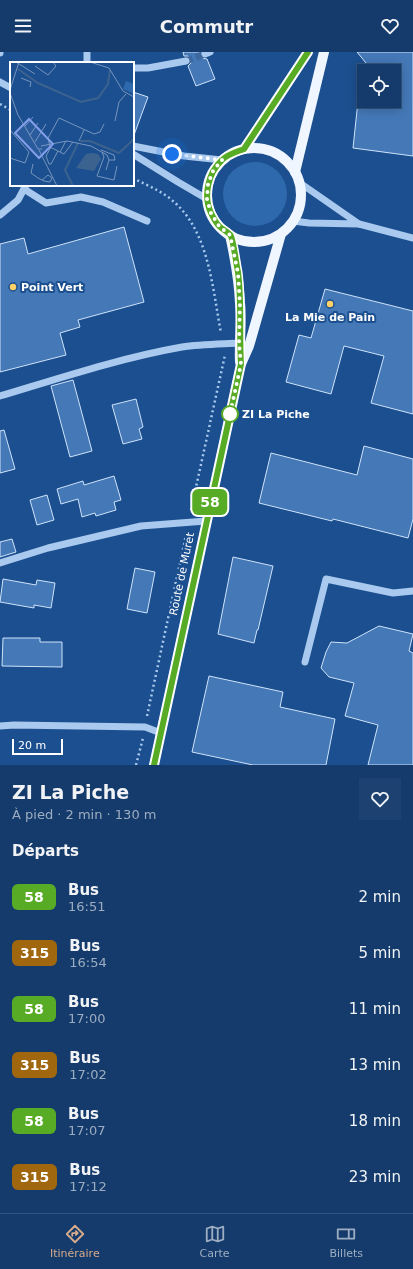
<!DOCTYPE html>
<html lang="fr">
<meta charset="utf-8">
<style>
:root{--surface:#143b6b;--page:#1d4271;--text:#f1f3f6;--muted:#9dadc1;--line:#33557e;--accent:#d6ab8b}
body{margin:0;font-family:"DejaVu Sans",sans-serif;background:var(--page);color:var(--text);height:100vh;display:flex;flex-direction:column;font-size:15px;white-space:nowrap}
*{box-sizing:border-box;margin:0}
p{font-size:13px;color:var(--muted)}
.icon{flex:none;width:22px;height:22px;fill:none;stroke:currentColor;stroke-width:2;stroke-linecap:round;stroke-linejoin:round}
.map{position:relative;height:713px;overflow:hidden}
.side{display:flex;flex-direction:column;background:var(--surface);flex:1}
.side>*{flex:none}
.badge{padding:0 8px;border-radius:6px;font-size:14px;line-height:26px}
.tools{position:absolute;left:357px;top:12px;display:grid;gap:8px}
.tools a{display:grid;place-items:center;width:44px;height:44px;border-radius:0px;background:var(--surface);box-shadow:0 2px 10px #0003,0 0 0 1px var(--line);font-size:20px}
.scale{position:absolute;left:12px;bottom:10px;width:51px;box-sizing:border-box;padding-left:4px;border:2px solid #fff;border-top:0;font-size:11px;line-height:14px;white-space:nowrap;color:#fff;-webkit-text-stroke:3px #1b4f8f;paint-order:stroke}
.you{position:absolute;width:20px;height:20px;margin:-10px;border:3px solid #fff;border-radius:50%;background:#1a73e8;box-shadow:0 0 0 6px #1a73e833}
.map>.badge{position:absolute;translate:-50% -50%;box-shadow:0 0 0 2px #fff}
h2{padding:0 12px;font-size:15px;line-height:36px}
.round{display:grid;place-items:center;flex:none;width:42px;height:42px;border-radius:0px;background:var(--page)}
.summary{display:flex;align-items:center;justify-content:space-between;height:68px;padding:0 12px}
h1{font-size:19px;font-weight:700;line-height:30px}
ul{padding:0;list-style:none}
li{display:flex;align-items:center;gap:12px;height:56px;padding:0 12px}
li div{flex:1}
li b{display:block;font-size:15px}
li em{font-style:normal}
li .badge{min-width:44px;font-weight:700;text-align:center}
header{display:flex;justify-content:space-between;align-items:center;height:52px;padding:0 12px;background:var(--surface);font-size:18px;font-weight:700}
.tab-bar{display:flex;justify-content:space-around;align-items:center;height:56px;border-top:1px solid var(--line);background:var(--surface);font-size:11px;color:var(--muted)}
.tab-bar a{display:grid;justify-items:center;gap:2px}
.tab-bar .active{color:var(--accent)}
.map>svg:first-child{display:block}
.green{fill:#2e69ad}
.building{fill:#4478b7;stroke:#cfe3fa}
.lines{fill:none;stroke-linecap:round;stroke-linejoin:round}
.minor-tunnel{stroke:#3d69a0;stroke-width:7;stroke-dasharray:7 3.5;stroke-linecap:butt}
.path{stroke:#a9c9ee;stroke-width:2.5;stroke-dasharray:2 3;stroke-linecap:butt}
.minor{stroke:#a9c9ee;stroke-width:7}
.major{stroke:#f0f6ff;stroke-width:10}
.line-casing{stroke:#fff;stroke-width:9}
.line{stroke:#58ac25;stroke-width:6}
.walk{stroke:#fff;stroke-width:4;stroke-dasharray:0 7.2}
.poi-dot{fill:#ffd166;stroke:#1b4f8f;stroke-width:1.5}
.stop-dot{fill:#fff;stroke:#58ac25;stroke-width:2}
.labels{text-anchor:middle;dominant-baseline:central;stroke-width:4;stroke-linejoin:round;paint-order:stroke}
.poi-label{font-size:11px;font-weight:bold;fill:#fff;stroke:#1b4f8f;text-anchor:start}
.stop-label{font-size:11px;font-weight:bold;fill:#fff;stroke:#1b4f8f;text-anchor:start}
.street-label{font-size:11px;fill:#fff;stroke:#1b4f8f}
.inset-river{fill:none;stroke:#3c6290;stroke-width:2}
.inset-road{fill:none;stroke:#7695bc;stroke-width:1}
.view{fill:#839eea;fill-opacity:0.15;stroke:#839eea;stroke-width:2}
.inset-edge{fill:none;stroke:#fff;stroke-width:2}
</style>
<header><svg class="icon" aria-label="menu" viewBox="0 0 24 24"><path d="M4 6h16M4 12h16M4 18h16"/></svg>Commutr<svg class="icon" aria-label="heart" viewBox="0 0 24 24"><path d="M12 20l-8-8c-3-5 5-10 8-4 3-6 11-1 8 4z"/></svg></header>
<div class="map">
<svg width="413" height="713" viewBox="0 0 413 713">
<rect width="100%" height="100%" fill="#1b4f8f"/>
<circle class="green" cx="255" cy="142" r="32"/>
<g class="building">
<polygon points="183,0 201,0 202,6 207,7 215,27 196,34 188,14 191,11 191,8 188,4 184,4"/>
<polygon points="357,0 413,0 413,104 353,96 358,49 394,49 394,19 365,19 366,11"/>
<polygon points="133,40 148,45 134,83 133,83"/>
<polygon points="124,175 144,250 78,268 80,275 60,281 66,303 0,320 0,192 24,186 28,202"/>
<polygon points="325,237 413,259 413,362 371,351 384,304 344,294 331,342 286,330 299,283 311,286"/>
<polygon points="73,328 92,399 70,405 51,334"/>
<polygon points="136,347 143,375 139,377 142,387 123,392 112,353"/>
<polygon points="4,378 15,417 0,421 0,379"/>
<polygon points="364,394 413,407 413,467 408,486 333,467 332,469 259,451 271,401 357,423"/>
<polygon points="114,424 121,448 114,450 116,458 96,464 95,461 82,465 78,447 61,452 57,437 83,429 84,433"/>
<polygon points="47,443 54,468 37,473 30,448"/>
<polygon points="12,487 16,500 0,505 0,490"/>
<polygon points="233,505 273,514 258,578 257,578 254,591 218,582"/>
<polygon points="135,516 155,520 147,561 127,557"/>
<polygon points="3,527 36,533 37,528 55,531 51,556 34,553 34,556 0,550"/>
<polygon points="379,574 413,582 409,599 413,601 413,713 368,713 378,673 345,664 354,631 329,625 321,616 326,600 331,590 347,591"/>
<polygon points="3,586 40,586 40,590 62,590 62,615 2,614"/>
<polygon points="209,624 283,640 280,655 335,667 326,713 253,713 192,700"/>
</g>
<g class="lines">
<polyline class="minor-tunnel" points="186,9 205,2"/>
<g class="path">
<polyline points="0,52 11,58"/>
<path d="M133 126C144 132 157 137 168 145 209 175 212 234 221 281"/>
<polyline points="191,458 225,303"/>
<polyline points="147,664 186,483"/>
<polyline points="136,713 143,686"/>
</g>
<g class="minor">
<polyline points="0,1 0,0"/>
<polyline points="205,2 210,0"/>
<polyline points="87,11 87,0"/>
<polyline points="133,16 148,16 186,9"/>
<polyline points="0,30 11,36"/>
<polyline points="133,94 184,104 222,108"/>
<polyline points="133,102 178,130 207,147"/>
<polyline points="24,137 46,151 81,145 103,150 147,169"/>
<polyline points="0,163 18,148 26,133"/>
<polyline points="293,169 309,171 359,172 300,131"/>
<polyline points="359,172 413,186"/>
<path d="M0 344C60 326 120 306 182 295 200 292 220 292 239 291"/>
<polyline points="0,511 48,496 141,474 206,469"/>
<polyline points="305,610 326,527 393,541 413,539"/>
<polyline points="0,674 14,673 145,675 161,681"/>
</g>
<g class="major">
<circle cx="254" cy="143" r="47"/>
<polyline points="244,97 308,0"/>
<polyline points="295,120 324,0"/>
<path d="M230 183C235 206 239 228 240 251 242 270 239 290 240 310"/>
<polyline points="154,713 241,312 249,294 281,182"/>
</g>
</g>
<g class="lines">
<defs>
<path id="line" d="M154 713 241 312C239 281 242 251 238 220 236 211 234 192 231 184 229 180 223 178 219 174 216 171 213 165 211 161 203 144 208 121 222 108 228 102 236 100 244 97L308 0"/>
</defs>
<use href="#line" class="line-casing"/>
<use href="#line" class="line"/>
<polyline class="walk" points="172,102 222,108 213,119 208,132 207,147 211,161 219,174 230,183 238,221 240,253 239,291 241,312 230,362"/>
</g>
<g class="poi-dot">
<circle cx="13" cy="235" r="4"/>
<circle cx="330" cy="252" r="4"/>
</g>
<circle class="stop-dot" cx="230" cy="362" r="8"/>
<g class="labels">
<g class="poi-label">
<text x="21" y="235">Point Vert</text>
<text x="330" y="265" text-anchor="middle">La Mie de Pain</text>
</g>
<g class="stop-label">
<text x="242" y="362">ZI La Piche</text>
</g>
<g class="street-label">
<text transform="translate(182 522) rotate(-78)">Route de Muret</text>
</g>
</g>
<g transform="translate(10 10)">
<rect width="124" height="124" fill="#1b4f8f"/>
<path d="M116 19 124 22V32L113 27Z" fill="#2e69ad"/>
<path d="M81 91 88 92 91 97 84 109 66 106 76 92Z" fill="#3c6290"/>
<path class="inset-river" d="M8 7 28 21 71 40 88 36 98 22 100 8M70 79H80L109 91 124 77M63 124 55 108 68 81"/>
<path class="inset-road" d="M6 0 25 12M80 0 99 6 113 29 124 35M25 4 38 13 46 4 43 0M11 16 21 20 20 25M0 28 9 0M0 31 8 53 28 87H32M105 59 109 40 116 32M15 64 23 55M0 68 19 90M20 73 28 61M69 79 74 68M25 80 36 62M63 80 54 92 40 85 38 76 49 56 84 72 90 70 94 62M31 84 57 79 81 84 97 93 99 98 96 108M41 85 36 94 39 102H41L48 89M29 88 47 124M91 88 104 93 105 98H99M50 90 56 79M92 90 94 95 87 114 104 118 107 104M0 96 15 101 19 90M23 102 21 111 28 116 34 119 40 120 42 116 38 113 32 118"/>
<path class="view" d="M19 57 43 82 29 96 5 71Z"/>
<rect width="124" height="124" class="inset-edge"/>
</g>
</svg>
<div class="tools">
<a><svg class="icon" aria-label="locate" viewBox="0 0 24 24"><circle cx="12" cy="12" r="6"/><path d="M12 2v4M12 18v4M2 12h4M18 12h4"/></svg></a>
</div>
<div class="scale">20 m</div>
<div class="you" style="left:172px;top:102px"></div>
<b class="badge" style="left:210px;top:450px;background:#58ac25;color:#fff">58</b>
</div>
<section class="side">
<div class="summary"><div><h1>ZI La Piche</h1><p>À pied · 2 min · 130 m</p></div><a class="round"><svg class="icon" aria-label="heart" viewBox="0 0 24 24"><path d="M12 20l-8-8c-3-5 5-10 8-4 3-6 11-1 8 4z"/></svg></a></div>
<h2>Départs</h2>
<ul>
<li><span class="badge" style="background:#58ac25;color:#fff">58</span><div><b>Bus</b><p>16:51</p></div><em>2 min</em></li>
<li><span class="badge" style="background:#a0670f;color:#fff">315</span><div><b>Bus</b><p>16:54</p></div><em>5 min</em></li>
<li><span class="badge" style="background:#58ac25;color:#fff">58</span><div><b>Bus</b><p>17:00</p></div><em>11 min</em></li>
<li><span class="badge" style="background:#a0670f;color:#fff">315</span><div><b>Bus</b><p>17:02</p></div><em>13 min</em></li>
<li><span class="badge" style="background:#58ac25;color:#fff">58</span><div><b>Bus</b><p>17:07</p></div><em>18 min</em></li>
<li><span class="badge" style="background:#a0670f;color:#fff">315</span><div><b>Bus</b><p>17:12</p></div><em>23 min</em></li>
</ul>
</section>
<nav class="tab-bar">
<a class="active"><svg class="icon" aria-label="directions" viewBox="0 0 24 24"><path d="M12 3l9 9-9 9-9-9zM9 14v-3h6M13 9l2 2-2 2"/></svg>Itinéraire</a>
<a><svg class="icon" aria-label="map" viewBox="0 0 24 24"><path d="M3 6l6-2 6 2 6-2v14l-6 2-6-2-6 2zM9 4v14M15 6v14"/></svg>Carte</a>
<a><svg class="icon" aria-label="tickets" viewBox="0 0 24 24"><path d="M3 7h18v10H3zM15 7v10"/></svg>Billets</a>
</nav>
